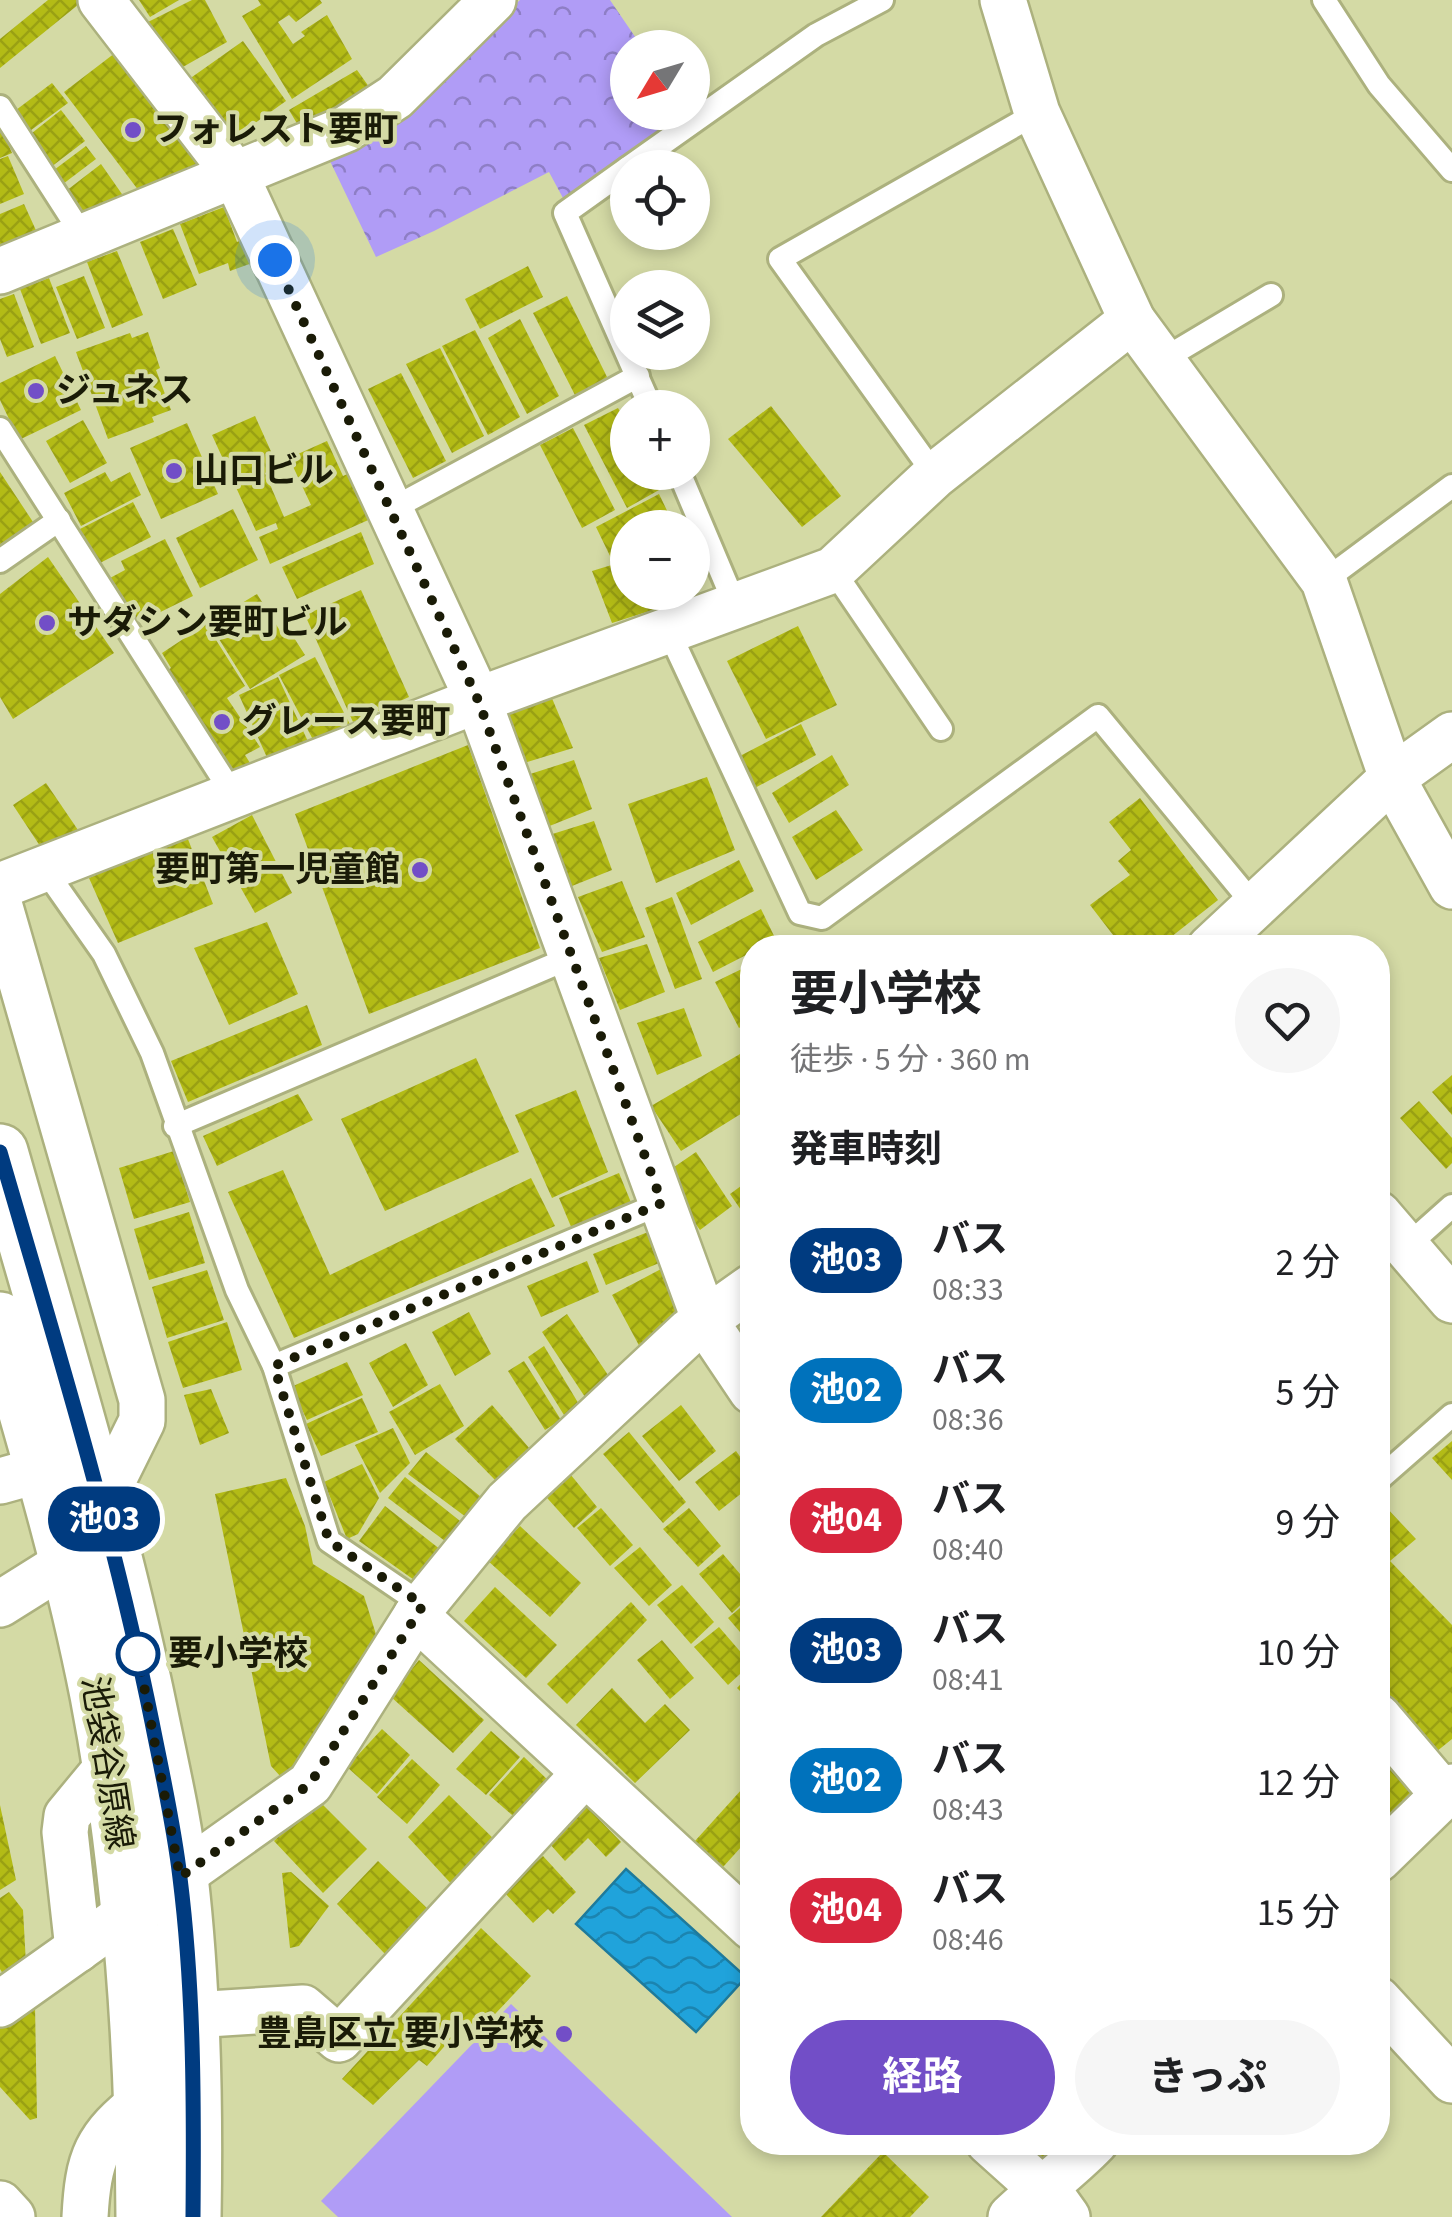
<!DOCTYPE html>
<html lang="ja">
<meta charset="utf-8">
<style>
:root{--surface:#fff;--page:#f6f6f6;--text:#202124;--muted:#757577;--accent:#724ec7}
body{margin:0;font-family:"Source Sans 3","Noto Sans JP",sans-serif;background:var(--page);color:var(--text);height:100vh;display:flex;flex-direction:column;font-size:38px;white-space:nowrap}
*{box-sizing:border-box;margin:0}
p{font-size:32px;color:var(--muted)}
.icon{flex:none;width:55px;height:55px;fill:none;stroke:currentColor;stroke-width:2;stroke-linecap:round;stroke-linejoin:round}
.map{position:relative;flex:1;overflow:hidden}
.panel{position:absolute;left:740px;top:935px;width:650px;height:1220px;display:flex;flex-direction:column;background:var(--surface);border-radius:40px;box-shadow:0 5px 15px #0003}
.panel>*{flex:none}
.badge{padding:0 20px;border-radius:32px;font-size:35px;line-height:65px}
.needle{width:65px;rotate:232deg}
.fabs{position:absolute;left:610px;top:30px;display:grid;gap:20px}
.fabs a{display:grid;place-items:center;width:100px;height:100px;border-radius:50%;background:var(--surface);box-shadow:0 5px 15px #0003;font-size:50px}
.you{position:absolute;width:50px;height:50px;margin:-25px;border:8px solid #fff;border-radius:50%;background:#1a73e8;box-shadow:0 0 0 15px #1a73e833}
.map>.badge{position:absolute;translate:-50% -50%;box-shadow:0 0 0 5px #fff}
h2{padding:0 50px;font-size:38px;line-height:90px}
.round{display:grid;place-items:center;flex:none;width:105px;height:105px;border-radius:52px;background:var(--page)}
.overview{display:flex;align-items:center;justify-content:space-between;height:170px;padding:0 50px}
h1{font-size:48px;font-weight:700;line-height:75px}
.primary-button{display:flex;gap:20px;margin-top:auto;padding:20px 50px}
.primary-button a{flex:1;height:115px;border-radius:60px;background:var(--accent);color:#fff;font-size:40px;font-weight:700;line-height:115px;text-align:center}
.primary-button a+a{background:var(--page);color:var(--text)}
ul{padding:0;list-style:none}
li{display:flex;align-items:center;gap:30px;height:130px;padding:0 50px}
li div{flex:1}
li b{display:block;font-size:38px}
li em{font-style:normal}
li .badge{min-width:110px;font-weight:700;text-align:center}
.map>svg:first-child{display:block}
.grass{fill:#b09cf6}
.park{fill:url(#park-crowns)}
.water{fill:url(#water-waves);stroke:#1e7a9b;stroke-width:2.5}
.building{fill:url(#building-cross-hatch)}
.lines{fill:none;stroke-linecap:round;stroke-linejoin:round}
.lane-casing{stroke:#acb17e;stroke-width:28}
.street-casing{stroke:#acb17e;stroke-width:50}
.secondary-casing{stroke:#acb17e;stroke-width:60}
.lane{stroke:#fff;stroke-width:22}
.street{stroke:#fff;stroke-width:45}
.secondary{stroke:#fff;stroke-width:55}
.line-casing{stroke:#fff;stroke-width:22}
.line{stroke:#003b80;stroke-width:15}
.walk{stroke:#1a1b07;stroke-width:10;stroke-dasharray:0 18}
.poi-dot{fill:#724ec7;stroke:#d4daa5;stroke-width:4}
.stop-dot{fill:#fff;stroke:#003b80;stroke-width:5}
.labels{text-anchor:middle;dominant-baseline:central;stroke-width:8;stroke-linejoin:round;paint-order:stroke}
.poi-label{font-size:35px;font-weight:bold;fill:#1a1b07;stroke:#d4daa5;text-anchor:start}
.stop-label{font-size:35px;font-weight:bold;fill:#1a1b07;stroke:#d4daa5;text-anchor:start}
.street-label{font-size:35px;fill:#1a1b07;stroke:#d4daa5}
</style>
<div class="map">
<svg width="1452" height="2217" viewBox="0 0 1452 2217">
<defs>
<pattern id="park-crowns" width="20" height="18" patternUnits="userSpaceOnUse" patternTransform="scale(2.5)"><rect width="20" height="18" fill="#b09cf6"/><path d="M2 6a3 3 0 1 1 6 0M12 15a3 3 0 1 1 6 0" fill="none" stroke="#8e7ec5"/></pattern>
<pattern id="water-waves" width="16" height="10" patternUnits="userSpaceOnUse" patternTransform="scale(2.5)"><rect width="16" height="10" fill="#20a3db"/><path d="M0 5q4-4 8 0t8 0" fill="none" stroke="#1b84b0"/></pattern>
<pattern id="building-cross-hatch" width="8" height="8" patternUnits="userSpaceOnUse" patternTransform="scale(2.5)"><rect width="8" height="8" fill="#b3bb16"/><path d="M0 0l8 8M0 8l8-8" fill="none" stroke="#99a013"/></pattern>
</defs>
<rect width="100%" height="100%" fill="#d4daa5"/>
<polygon class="grass" points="511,2004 732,2217 338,2217 321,2201"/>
<polygon class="park" points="520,0 610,0 642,47 628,48 628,112 684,113 563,198 549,172 434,231 376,257 330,161 408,106"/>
<polygon class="water" points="626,1869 746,1977 696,2032 576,1924"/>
<g class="building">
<polygon points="48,0 84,0 0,68 0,39"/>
<polygon points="139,0 179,0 150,17"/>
<polygon points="192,0 205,0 227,42 174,72 142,25"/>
<polygon points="258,0 320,0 322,3 296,22 289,15 278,22 293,44 305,36 301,32 327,15 352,59 292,99 242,16 261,5"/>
<polygon points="243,41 286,101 231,140 185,82"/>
<polygon points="115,53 201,168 139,191 64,92"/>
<polygon points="357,70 372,91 302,132 289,110"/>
<polygon points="52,83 68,103 23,136 8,116"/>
<polygon points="61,110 85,141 51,167 27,137"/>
<polygon points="0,125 12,153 0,158"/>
<polygon points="86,146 96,159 59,187 50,173"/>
<polygon points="8,156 24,194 0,204 0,159"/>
<polygon points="101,164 124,197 79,219 66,191"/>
<polygon points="24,204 39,237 0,254 0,214"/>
<polygon points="224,207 237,242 245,238 255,262 230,271 228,263 199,274 180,224"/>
<polygon points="173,229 197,285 163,299 140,242"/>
<polygon points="117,251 143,315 112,328 87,262"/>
<polygon points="528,266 543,297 480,329 465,299"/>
<polygon points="84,276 105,328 77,339 56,287"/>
<polygon points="49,278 70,333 41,344 20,289"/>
<polygon points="14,294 34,347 7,357 0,339 0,299"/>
<polygon points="567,296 608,379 576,397 533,313"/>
<polygon points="520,319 559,396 527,414 488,338"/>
<polygon points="475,330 520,417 488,435 442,346"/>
<polygon points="148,332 160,368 156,370 171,410 152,417 154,422 108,439 76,352 130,333 132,338"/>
<polygon points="440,348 484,436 452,453 406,364"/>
<polygon points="55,356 81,410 19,440 0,400 0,383"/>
<polygon points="401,373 446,461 413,478 368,389"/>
<polygon points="771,406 841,496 802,527 728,439"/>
<polygon points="618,408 628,426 628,472 650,472 659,490 627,508 584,425"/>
<polygon points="255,416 278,467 265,473 284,517 311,505 289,458 327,441 343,476 354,471 375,517 270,564 259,537 278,529 276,523 256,531 212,435"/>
<polygon points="83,420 107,463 70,483 46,441"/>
<polygon points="187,423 218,494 161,519 130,448"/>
<polygon points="573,428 615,510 582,528 540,445"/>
<polygon points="0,472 33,522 0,548"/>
<polygon points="105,472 111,482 130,472 141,495 81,526 64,493"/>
<polygon points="659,494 674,525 628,528 628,550 611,558 596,527"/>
<polygon points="133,502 151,537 94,566 76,531"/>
<polygon points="233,509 258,560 200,588 176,538"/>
<polygon points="361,532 374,564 297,599 282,567"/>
<polygon points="165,539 193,596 134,625 110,578 125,570 121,561"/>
<polygon points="48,557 114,653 13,719 0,697 0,594"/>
<polygon points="628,560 628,592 653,592 659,608 612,623 592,571"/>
<polygon points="361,590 409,697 353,722 305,615"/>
<polygon points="257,594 282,634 289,630 305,655 250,689 209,623"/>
<polygon points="206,624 245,686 227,698 260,747 245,755 250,763 234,774 166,671 171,668 162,653"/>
<polygon points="798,626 837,705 766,739 727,661"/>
<polygon points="315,657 355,734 320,753 279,675"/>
<polygon points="278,677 311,748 274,773 239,695"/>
<polygon points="551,696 573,748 524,763 504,711"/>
<polygon points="801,724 816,755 753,789 738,757"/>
<polygon points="468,745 540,948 369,1014 295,814"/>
<polygon points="832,755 849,785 789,823 772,793"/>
<polygon points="574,760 592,809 547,827 527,775"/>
<polygon points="707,777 735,850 656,883 628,804"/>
<polygon points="46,783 78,830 44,852 13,805"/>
<polygon points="1140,798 1218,900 1157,948 1123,948 1090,905 1130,875 1118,861 1131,850 1109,822"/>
<polygon points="836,810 863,850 816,880 792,837"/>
<polygon points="252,815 292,893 255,913 212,837"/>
<polygon points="594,821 612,870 567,888 546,836"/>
<polygon points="186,834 213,904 118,943 89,878"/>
<polygon points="739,860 754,891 691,925 676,893"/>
<polygon points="622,881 645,937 602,952 578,897"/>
<polygon points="672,897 702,979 675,989 645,908"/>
<polygon points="761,909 776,940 761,948 752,948 752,952 713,972 698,942"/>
<polygon points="267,922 298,994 229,1025 194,948"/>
<polygon points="647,944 665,992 620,1010 599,958"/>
<polygon points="752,964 752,1020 739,1028 715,982"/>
<polygon points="307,1005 322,1045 188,1102 171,1061"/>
<polygon points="684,1008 702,1056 657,1075 637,1023"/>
<polygon points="752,1047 752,1107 681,1151 651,1106"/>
<polygon points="476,1058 519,1152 385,1211 341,1119"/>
<polygon points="1452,1075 1452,1115 1432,1092"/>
<polygon points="576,1090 608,1172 552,1198 515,1115"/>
<polygon points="298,1094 313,1120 217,1166 203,1136"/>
<polygon points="1419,1101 1452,1138 1452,1163 1446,1169 1400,1118"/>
<polygon points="174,1151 190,1202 134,1219 119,1168"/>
<polygon points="696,1152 732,1206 700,1230 661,1176"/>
<polygon points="283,1170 330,1275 531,1178 555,1226 294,1338 228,1192"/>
<polygon points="619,1173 632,1205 572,1229 559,1198"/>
<polygon points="752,1178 752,1226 730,1194"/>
<polygon points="189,1212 205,1263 149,1280 134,1229"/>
<polygon points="653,1230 664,1261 606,1285 593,1254"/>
<polygon points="587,1261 599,1292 541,1317 527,1286"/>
<polygon points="661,1269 681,1313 642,1351 612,1295"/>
<polygon points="207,1270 224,1320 167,1338 152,1287"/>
<polygon points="469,1312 491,1354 455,1376 432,1332"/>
<polygon points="567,1314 612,1381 587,1400 542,1332"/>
<polygon points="227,1322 242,1370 183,1388 168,1342"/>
<polygon points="406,1343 428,1385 393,1407 369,1363"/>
<polygon points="544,1346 580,1406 564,1415 528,1357"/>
<polygon points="524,1361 561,1420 545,1430 508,1371"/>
<polygon points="347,1362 363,1395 307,1420 291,1387"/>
<polygon points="440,1384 464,1426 415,1455 389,1412"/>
<polygon points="211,1389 229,1433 200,1445 184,1395"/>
<polygon points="362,1398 378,1432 321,1456 306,1424"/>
<polygon points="492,1405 530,1449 496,1481 455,1439"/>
<polygon points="681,1405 716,1451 679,1481 642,1436"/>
<polygon points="393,1428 410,1463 380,1493 355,1445"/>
<polygon points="629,1432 686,1502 663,1523 603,1454"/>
<polygon points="1452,1441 1452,1480 1432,1458"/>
<polygon points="736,1451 752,1473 752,1485 719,1511 695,1482"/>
<polygon points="426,1452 481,1497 466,1517 408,1474"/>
<polygon points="362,1464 379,1498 358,1534 347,1539 324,1482"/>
<polygon points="566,1469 597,1507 574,1528 540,1490"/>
<polygon points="405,1477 460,1521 445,1541 388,1498"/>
<polygon points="286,1478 305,1526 313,1564 364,1596 379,1644 289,1773 281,1777 271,1766 215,1494"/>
<polygon points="1384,1505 1416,1539 1390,1561 1452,1625 1452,1739 1431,1756 1378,1694 1378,1512"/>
<polygon points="385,1506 441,1550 417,1582 359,1541"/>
<polygon points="601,1508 633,1545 610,1566 577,1528"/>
<polygon points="689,1508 721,1546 698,1567 663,1529"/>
<polygon points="520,1526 581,1583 550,1617 487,1560"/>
<polygon points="640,1547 672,1585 649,1606 614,1568"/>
<polygon points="723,1554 752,1588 752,1594 732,1613 699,1574"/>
<polygon points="682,1585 714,1622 691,1644 657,1605"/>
<polygon points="495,1587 557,1645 526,1678 464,1621"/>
<polygon points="752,1598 752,1646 728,1618"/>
<polygon points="631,1602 647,1620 567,1704 547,1684"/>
<polygon points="719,1627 751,1664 728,1685 694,1647"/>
<polygon points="662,1640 694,1678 670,1699 637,1660"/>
<polygon points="419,1660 484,1720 453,1753 390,1696"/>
<polygon points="752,1672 752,1703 737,1688"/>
<polygon points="612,1688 645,1723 665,1704 690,1730 635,1783 576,1725"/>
<polygon points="382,1729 410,1755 377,1794 347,1767"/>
<polygon points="491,1731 520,1757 486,1795 456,1769"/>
<polygon points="1378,1743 1426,1792 1391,1826 1378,1812"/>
<polygon points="524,1757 552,1784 519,1821 489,1795"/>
<polygon points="412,1759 440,1785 407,1824 377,1797"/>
<polygon points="752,1778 752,1835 723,1867 695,1841"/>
<polygon points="449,1795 500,1845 456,1889 408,1837"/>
<polygon points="316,1798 367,1849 323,1893 274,1841"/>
<polygon points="0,1805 16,1880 0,1890"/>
<polygon points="587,1807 621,1842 606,1857 588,1838 565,1861 549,1843"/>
<polygon points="543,1856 576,1892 553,1914 548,1909 533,1923 504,1892"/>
<polygon points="378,1861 430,1911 386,1955 337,1904"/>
<polygon points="291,1872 329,1906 299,1946 290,1948 282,1873"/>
<polygon points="9,1892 23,1910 26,1964 11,1976 3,1974 0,1969 0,1898"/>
<polygon points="481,1928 531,1976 477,2033 465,2023 427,2066 419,2060 373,2105 342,2079"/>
<polygon points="35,2005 37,2118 30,2120 0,2087 0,2028"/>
<polygon points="1026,2142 1067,2142 1046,2164"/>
<polygon points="883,2152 929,2197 910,2217 821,2217"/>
</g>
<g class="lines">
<defs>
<g id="lane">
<polyline points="1324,0 1379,85 1452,170"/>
<polyline points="0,107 83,236"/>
<polyline points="628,168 816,35 882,0"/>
<polyline points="628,168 565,213 651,408"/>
<polyline points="1162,360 1271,295"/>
<polyline points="0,429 234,796"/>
<polyline points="679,472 736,607"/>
<polyline points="935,475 780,259 1037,113"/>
<polyline points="390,510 638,376"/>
<polyline points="0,561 59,520"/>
<polyline points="833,570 941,729"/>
<polyline points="1324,581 1452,486"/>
<polyline points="669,632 800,913 822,918 1098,716 1254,905"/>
<polyline points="45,870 104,954 152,1053 237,1290 274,1366 329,1541 423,1605"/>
<polyline points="175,1126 572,957"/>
<polyline points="1406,1247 1452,1206"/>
<polyline points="274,1366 662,1203"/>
<polyline points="1378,1480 1452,1415"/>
</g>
<g id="street">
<polyline points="101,0 235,174 478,700 705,1321 752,1391"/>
<polyline points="1003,0 1037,113 1132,320 1324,581 1392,778 1452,886"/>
<polyline points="0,271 346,129 395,97 493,0"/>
<polyline points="0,886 478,700 833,570 935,475 1132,320"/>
<polyline points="0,907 142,1400 142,1421 101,1504"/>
<polyline points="1210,948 1392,778 1452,735"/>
<polyline points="1378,1214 1452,1300"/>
<polyline points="0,1481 43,1469"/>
<polyline points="0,1604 67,1562"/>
<polyline points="416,1616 752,1927"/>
<polyline points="1378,1717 1444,1795"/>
<polyline points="1378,1859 1452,1787"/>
<polyline points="78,1949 65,1832 67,1816 110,1764"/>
<polyline points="1378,2000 1452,2080"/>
<polyline points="0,2004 310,1784 423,1605 507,1502 690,1331 752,1287"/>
<polyline points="192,2015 303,2008 339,2039 585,1773"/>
<polyline points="989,2142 1057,2203 1067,2217"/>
<polyline points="0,2204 12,2217"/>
<path d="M85 2217C88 2158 96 2137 143 2101"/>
<path d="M1011 2217C1038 2191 1068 2170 1095 2142"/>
</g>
<g id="secondary">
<path d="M0 1152C53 1338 111 1524 150 1714 161 1768 174 1822 180 1877 193 1990 195 2104 193 2217"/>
<path d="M0 1320C36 1444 73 1568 98 1695 131 1866 143 2043 144 2217"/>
</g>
</defs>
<use href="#lane" class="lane-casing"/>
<use href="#street" class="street-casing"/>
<use href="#secondary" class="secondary-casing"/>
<use href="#lane" class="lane"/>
<use href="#street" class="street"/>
<use href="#secondary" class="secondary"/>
</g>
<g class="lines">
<defs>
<path id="line" d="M0 1152C55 1341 113 1529 152 1722 162 1773 174 1825 180 1878 194 1990 194 2104 193 2217"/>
</defs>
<use href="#line" class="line-casing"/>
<use href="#line" class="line"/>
<polyline class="walk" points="138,1654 180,1877 310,1784 423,1605 329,1541 274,1366 662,1203 478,700 275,260"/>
</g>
<g class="poi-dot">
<circle cx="133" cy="130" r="10"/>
<circle cx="36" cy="391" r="10"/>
<circle cx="174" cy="471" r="10"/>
<circle cx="47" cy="623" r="10"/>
<circle cx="222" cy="722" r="10"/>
<circle cx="420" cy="870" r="10"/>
<circle cx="564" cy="2034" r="10"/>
</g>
<circle class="stop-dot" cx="138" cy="1654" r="20"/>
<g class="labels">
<g class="poi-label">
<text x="153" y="130">フォレスト要町</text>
<text x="56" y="391">ジュネス</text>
<text x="194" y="471">山口ビル</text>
<text x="67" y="623">サダシン要町ビル</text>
<text x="242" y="722">グレース要町</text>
<text x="400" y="870" text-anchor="end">要町第一児童館</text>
<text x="544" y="2034" text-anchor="end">豊島区立 要小学校</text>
</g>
<g class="stop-label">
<text x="168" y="1654">要小学校</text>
</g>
<g class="street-label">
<text transform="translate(107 1763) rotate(81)">池袋谷原線</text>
</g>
</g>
</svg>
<div class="fabs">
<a><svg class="needle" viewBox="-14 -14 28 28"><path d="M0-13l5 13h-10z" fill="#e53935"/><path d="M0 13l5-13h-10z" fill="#757577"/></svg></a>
<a><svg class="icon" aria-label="locate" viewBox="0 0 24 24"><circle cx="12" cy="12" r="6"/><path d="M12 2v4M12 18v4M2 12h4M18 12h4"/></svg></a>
<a><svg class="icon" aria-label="layers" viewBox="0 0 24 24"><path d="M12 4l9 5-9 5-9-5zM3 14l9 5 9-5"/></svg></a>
<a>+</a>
<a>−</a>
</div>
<div class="you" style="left:275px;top:260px"></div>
<b class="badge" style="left:104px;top:1519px;background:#003b80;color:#fff">池03</b>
<section class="panel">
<div class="overview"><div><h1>要小学校</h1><p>徒歩 · 5 分 · 360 m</p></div><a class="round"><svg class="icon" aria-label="heart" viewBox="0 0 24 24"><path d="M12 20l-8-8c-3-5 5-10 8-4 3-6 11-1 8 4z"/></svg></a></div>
<h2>発車時刻</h2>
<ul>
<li><span class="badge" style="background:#003b80;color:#fff">池03</span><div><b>バス</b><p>08:33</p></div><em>2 分</em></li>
<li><span class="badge" style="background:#0072bc;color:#fff">池02</span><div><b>バス</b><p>08:36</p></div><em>5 分</em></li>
<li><span class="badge" style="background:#d7263d;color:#fff">池04</span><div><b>バス</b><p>08:40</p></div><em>9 分</em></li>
<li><span class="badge" style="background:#003b80;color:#fff">池03</span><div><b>バス</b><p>08:41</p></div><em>10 分</em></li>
<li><span class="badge" style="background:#0072bc;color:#fff">池02</span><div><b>バス</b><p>08:43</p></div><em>12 分</em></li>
<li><span class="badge" style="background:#d7263d;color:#fff">池04</span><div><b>バス</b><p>08:46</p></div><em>15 分</em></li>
</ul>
<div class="primary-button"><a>経路</a><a>きっぷ</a></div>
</section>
</div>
